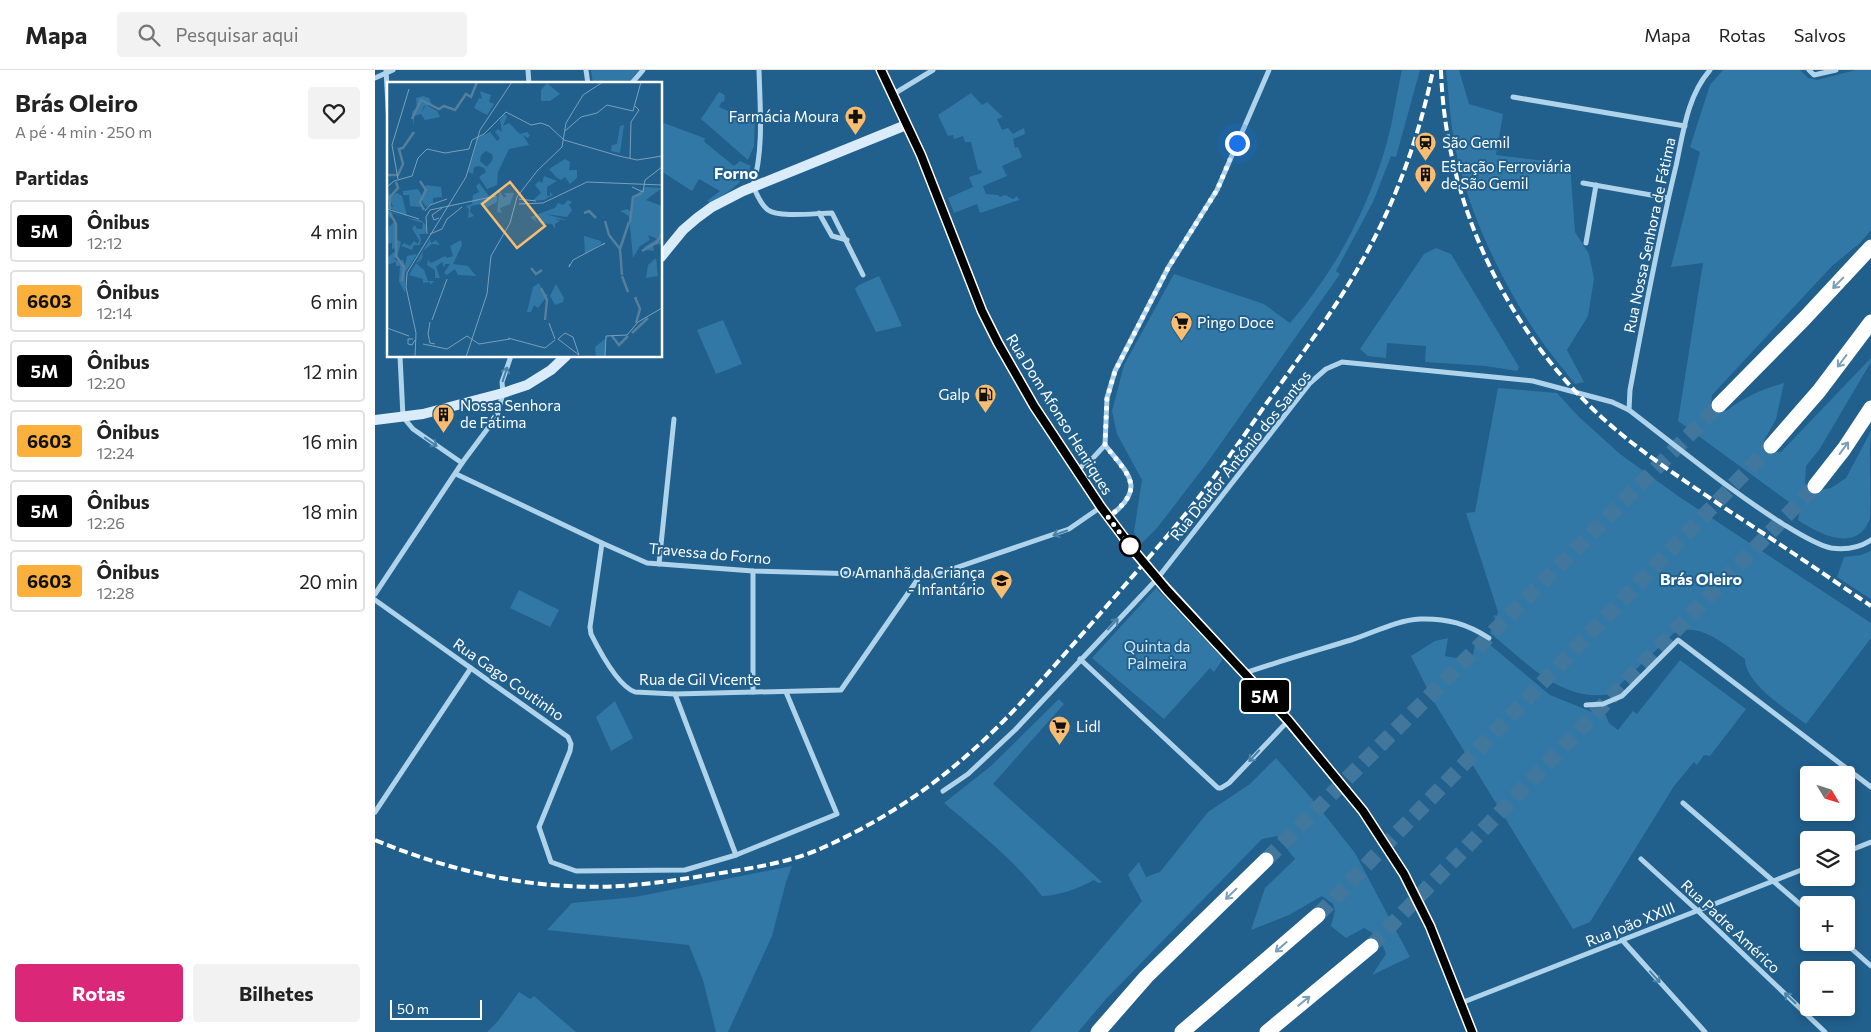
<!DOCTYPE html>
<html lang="pt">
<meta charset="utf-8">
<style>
:root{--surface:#fff;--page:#f2f2f2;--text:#222;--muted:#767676;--line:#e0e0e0;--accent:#db2777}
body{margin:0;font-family:Commissioner,sans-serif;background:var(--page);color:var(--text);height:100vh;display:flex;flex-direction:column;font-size:19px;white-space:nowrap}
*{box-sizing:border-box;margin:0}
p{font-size:16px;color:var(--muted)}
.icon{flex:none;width:28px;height:28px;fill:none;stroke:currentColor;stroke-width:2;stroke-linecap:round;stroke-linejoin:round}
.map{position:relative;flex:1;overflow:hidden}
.panel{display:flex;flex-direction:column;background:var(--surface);width:375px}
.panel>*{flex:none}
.badge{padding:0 10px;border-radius:4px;font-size:18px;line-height:32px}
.needle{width:32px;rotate:128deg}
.controls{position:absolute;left:1425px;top:696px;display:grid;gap:10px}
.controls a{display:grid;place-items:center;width:55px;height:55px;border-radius:5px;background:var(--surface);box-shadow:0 2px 8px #0003;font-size:25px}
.scale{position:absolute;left:15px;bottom:12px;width:92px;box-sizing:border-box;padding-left:5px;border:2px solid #fff;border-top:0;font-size:14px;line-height:18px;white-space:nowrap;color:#fff;-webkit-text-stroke:4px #215f8c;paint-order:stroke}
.you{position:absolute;width:25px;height:25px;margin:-12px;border:4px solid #fff;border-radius:50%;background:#1a73e8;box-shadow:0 0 0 8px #1a73e833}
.map>.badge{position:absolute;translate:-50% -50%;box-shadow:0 0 0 2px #fff}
h2{padding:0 15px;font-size:19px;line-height:45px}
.round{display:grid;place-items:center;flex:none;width:52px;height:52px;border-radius:5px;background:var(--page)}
.head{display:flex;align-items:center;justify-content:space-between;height:85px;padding:0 15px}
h1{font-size:24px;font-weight:700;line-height:38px}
.button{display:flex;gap:10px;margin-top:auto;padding:10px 15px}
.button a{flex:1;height:58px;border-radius:5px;background:var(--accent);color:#fff;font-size:20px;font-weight:700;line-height:58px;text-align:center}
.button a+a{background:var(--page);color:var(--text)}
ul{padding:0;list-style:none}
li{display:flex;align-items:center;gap:15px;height:62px;margin:0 10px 8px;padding:0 5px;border:2px solid var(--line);border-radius:5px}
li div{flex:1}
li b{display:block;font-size:19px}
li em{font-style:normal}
li .badge{min-width:55px;font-weight:700;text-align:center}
header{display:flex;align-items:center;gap:30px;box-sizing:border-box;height:70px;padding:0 25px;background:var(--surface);border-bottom:1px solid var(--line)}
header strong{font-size:24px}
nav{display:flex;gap:28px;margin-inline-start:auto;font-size:18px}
.search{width:350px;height:45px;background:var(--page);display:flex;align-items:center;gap:12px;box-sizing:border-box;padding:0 18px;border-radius:5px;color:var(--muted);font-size:19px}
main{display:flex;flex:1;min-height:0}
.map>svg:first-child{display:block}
.green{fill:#3278a7}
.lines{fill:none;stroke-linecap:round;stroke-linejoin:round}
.highway-tunnel{stroke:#42779d;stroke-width:15;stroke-dasharray:15 8;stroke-linecap:butt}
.street{stroke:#aed3eb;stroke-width:5}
.secondary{stroke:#daecf9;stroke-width:10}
.highway{stroke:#fff;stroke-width:15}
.rail{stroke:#fff;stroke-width:4;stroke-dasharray:9 4;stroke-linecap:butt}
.secondary-bridge{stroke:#daecf9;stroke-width:10}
.oneway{stroke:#7a9fba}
.oneway2{stroke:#4b82a8}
.line-casing{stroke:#fff;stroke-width:11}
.line{stroke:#000;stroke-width:8}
.walk{stroke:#fff;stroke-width:5;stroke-dasharray:0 9}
.stop-dot{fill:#fff;stroke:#000;stroke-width:2.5}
.labels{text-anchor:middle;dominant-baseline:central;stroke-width:4;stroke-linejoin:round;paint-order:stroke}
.poi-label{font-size:15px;fill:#fff;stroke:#215f8c;text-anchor:start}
.street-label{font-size:15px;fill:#fff;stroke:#215f8c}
.park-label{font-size:15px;fill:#d3e9f8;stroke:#215f8c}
.neighbourhood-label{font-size:16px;font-weight:bold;fill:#fff;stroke:#215f8c}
.inset-river{fill:none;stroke:#54809e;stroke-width:2.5}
.inset-road{fill:none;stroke:#7a9fba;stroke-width:1}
.view{fill:#f8bd70;fill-opacity:0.15;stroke:#f8bd70;stroke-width:2.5}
.inset-edge{fill:none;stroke:#fff;stroke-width:2.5}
</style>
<header>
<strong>Mapa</strong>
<div class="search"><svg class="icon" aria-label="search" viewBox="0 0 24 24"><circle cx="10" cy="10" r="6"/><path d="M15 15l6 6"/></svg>Pesquisar aqui</div>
<nav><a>Mapa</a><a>Rotas</a><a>Salvos</a></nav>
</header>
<main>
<section class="panel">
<div class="head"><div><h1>Brás Oleiro</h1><p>A pé · 4 min · 250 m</p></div><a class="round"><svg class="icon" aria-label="heart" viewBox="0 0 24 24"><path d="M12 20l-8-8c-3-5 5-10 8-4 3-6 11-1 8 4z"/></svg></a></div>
<h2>Partidas</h2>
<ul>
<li><span class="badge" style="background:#000;color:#fff">5M</span><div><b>Ônibus</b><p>12:12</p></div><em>4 min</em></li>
<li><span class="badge" style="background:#fbb03b;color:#111">6603</span><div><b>Ônibus</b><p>12:14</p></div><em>6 min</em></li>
<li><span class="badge" style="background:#000;color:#fff">5M</span><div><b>Ônibus</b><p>12:20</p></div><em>12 min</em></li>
<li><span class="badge" style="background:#fbb03b;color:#111">6603</span><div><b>Ônibus</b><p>12:24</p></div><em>16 min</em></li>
<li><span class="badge" style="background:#000;color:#fff">5M</span><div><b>Ônibus</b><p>12:26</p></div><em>18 min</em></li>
<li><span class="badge" style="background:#fbb03b;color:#111">6603</span><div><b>Ônibus</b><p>12:28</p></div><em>20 min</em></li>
</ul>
<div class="button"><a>Rotas</a><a>Bilhetes</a></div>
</section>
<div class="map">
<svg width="1496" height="962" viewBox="0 0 1496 962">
<rect width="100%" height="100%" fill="#215f8c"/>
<g class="green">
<polygon points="216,0 264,0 252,14 218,14"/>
<path d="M1027 0H1045L1021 87 1016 86 998 132 961 201 965 204 832 393 782 458 766 474 759 462 767 410 742 364 737 341 749 295 799 204 889 234 915 253C958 204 992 141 1010 79 1018 53 1021 26 1027 0Z"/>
<path d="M1071 0H1084L1094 34 1128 44 1121 85 1195 94 1200 162 1214 184 1219 209 1213 246 1192 280 1209 312 1200 314C1187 297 1173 281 1161 263 1126 211 1091 137 1080 76 1075 51 1074 25 1071 0Z"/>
<path d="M1348 0H1425L1433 8 1442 10 1481 0H1496V160L1485 173 1457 196 1337 325 1336 337 1351 341C1369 327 1387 319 1409 313L1401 349 1389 371C1392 379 1397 383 1406 382L1496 288V292L1444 380 1431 396 1430 414 1437 421 1456 418 1471 408 1496 361C1496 370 1494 379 1495 388 1495 402 1496 437 1495 449 1481 484 1444 464 1423 450L1425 440 1303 351 1328 193 1296 197 1325 82 1315 77 1335 15Z"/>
<polygon points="344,22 350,25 349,32 347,31 344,37 364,46 380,45 379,76 373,90 326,49"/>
<polygon points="596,23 607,35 612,32 628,47 622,49 627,60 633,58 638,64 649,58 650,64 638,69 640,78 643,77 647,87 627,96 632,106 608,116 611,124 623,125 625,127 630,125 638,129 642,126 644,130 605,143 602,134 579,143 573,128 598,117 594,107 607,103 606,100 603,100 596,72 590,72 588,66 579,69 578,65 573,66 563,45"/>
<path d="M289 53 329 68 330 69 329 71 332 74 359 96 365 91 376 96C368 114 351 123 336 133L332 131 345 121 324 109 317 121 286 101V57Z"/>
<polygon points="1061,178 1076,184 1144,297 1142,301 1111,296 1050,292 1051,276 1012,273 1011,288 993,286 985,279 1049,184"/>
<polygon points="504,206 527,256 501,262 480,219 484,215"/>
<polygon points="348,250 367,294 341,304 322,260"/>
<path d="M1123 318 1182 323 1203 346 1245 384 1303 426 1496 553V568L1431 654C1413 640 1370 614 1370 589 1350 575 1325 551 1299 563L1235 624C1186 633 1149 590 1115 563L1120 550 1119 545 1122 546 1123 542 1091 443 1100 442Z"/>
<polygon points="1496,481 1496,529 1462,507 1469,487 1486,485"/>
<polygon points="781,518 848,589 839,602 835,598 789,649 717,588"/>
<polygon points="144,520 184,540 175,557 135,538"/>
<polygon points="1073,568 1070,586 1097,591 1101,568 1107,568 1175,625 1217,642 1228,639 1234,653 1243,660 1258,641 1262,644 1305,590 1371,639 1335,686 1329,685 1322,695 1319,692 1299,716 1215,852 1198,859 1059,632 1036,586 1060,571"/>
<path d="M684 629 689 634 618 714 727 812 723 813 719 810C702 819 687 825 667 826 638 789 605 763 569 733L616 696Z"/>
<polygon points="240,631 258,668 236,681 221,647"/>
<polygon points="901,688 937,729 980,783 1035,887 997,905 1011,884 1004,867 989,858 971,868 956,856 960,841 958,834 947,826 914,845 876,860 890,818 920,789 902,766 887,769 731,929 703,962 655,962 767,831 753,805 764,792 771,807 785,802 833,742 875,714"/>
<polygon points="417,796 411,812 397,866 353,962 341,962 328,910 314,875 172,860 197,833 260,827"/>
<polygon points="144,922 155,929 159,926 201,962 112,962 123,951"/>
</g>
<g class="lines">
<g class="highway-tunnel">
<polyline points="891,790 1344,335"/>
<polyline points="943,845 1396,376"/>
<polyline points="996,876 1440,416"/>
</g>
<g class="street">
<polyline points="11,0 14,54"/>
<polyline points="153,0 154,14"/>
<polyline points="211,0 213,14"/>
<path d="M384 0C385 38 389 79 378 116 382 124 385 134 393 140 404 148 442 143 457 143L488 205"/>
<polyline points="1434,0 1439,5 1461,0"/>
<polyline points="0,8 18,0"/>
<polyline points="256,14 268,0"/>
<polyline points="517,25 558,0"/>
<polyline points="1138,27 1310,56"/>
<polyline points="1208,113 1293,128"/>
<polyline points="444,143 457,166 472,170"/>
<polyline points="1211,173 1221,115"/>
<polyline points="25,286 28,347 38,359 87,393"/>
<path d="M1254 340 1255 320C1269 245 1283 170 1301 96 1308 64 1312 26 1335 0"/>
<path d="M730 375C754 405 772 418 734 447"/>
<polyline points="702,400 718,388 730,375 732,328 740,301 793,198 842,120 894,0"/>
<polyline points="81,404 227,473 272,493 378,501 557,506 694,459 726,437"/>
<path d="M227 473 215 557 216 564C224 580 243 616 260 622L300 624 466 620 545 506"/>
<polyline points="284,494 299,349"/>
<polyline points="378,501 378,622"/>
<polyline points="0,524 87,393 122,346 128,323 127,312 136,286"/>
<polyline points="0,530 193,667 196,674 195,681 164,757 176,792 201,801 310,800 361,785 462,744 411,622"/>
<polyline points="705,589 843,718 846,718 854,713 913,651"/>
<path d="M870 603C905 591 940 581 976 570 998 563 1022 550 1045 549 1072 548 1092 554 1114 568"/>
<polyline points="300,624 361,785"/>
<polyline points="1211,635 1228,634 1247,626 1303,570 1496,717"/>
<path d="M568 721 593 704 640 660 782 509 935 313 951 299 967 292 1158 311 1237 332 1254 340C1305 379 1354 420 1408 454 1421 462 1441 475 1456 478 1471 480 1484 478 1496 470"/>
<polyline points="1308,733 1434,842"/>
<polyline points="0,742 96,598"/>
<polyline points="1471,782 1496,772"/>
<polyline points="1266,789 1323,841 1450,962"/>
<polyline points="1248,871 1330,962"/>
<polyline points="1469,872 1496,896"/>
<polyline points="1086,933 1434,797"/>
</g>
<g class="secondary">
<polyline points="506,0 546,85 607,241 623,273 659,336 726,437 759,482"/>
<polyline points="286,187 308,160 322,148 337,137 368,121 531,55"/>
<polyline points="0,350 48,344 128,323 152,315 176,300 191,286"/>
<polyline points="773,498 913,651 988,741 1029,804 1055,856 1097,962"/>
</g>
<g class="highway">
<polyline points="1344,335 1429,249 1496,177"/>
<polyline points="1396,376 1444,321 1496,252"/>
<polyline points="1440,416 1469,379 1496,338"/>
<polyline points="723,962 771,907 891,790"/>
<polyline points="807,962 943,845"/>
<polyline points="892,962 996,876"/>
</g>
<g class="rail">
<path d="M1066 0C1070 129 1128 254 1221 342 1259 378 1303 406 1345 435 1396 468 1446 502 1496 536"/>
<path d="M0 770C77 802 161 821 245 816 277 814 308 809 340 804 377 798 413 793 447 778 499 755 548 724 590 687 637 647 676 599 717 553 749 516 782 479 813 441 841 406 866 370 891 334 930 280 970 226 1000 167 1027 114 1046 58 1058 0"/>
</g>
<polyline class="secondary-bridge" points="759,482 773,498"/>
</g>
<defs><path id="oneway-shaft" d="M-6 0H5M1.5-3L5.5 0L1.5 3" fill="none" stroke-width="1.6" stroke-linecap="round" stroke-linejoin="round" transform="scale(1.25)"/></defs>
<g class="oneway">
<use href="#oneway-shaft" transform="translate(1463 213) rotate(134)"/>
<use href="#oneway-shaft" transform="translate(1467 291) rotate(127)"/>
<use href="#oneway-shaft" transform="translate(1469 378) rotate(-54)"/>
<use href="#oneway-shaft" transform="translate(856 824) rotate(136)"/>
<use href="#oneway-shaft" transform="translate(906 877) rotate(139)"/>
<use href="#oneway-shaft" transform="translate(929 931) rotate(-39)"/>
</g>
<g class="oneway2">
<use href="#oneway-shaft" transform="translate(130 304) rotate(-72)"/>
<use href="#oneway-shaft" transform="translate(56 372) rotate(35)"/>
<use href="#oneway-shaft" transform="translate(685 463) rotate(161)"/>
<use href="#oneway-shaft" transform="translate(738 554) rotate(-47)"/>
<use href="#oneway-shaft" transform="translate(879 686) rotate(133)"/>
<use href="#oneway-shaft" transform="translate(1280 907) rotate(48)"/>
<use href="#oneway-shaft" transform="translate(1415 928) rotate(-136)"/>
</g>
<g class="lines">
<defs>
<polyline id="line" points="506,0 546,85 607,241 623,273 659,336 726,437 760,482 792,520 913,650 988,741 1029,804 1055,856 1097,962"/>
</defs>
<use href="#line" class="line-casing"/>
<use href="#line" class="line"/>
<path class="walk" d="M755 476 733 447C772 418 754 406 730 375L732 328 740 301 793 198 842 120 862 73"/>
</g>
<defs>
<symbol id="pharmacy-pin" viewBox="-11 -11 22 30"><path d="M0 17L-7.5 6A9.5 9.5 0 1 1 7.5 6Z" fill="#f8bd70" stroke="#215f8c"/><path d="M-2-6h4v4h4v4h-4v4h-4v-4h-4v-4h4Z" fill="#111"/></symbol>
<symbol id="station-pin" viewBox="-11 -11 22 30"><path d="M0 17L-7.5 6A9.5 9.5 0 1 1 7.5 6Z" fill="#f8bd70" stroke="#215f8c"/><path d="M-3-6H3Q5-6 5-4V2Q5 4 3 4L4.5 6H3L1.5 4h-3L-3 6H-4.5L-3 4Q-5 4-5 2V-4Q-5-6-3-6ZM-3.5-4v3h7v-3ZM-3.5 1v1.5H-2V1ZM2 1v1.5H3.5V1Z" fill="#111"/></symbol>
<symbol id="building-pin" viewBox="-11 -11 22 30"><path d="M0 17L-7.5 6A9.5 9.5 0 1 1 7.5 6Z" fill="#f8bd70" stroke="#215f8c"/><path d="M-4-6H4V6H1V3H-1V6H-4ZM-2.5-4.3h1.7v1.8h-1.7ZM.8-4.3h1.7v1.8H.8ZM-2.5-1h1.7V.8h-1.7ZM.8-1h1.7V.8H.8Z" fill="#111"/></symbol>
<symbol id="supermarket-pin" viewBox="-11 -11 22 30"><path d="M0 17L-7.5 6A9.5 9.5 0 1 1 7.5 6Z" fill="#f8bd70" stroke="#215f8c"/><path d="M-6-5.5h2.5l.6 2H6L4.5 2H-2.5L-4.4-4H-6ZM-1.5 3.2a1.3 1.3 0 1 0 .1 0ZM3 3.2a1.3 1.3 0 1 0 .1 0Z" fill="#111"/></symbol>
<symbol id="fuel-pin" viewBox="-11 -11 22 30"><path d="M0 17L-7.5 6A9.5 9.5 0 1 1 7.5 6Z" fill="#f8bd70" stroke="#215f8c"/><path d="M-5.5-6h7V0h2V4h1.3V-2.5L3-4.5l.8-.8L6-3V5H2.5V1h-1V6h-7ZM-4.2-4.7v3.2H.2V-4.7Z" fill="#111"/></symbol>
<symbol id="school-pin" viewBox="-11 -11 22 30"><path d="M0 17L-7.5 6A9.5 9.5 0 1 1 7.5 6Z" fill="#f8bd70" stroke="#215f8c"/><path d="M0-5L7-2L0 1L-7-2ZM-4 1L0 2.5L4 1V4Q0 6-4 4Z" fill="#111"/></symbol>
</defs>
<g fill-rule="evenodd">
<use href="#pharmacy-pin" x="468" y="34" width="25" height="34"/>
<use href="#station-pin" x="1038" y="60" width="25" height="34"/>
<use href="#building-pin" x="1038" y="92" width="25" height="34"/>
<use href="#supermarket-pin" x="794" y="240" width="25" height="34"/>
<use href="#fuel-pin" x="598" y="312" width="25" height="34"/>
<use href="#building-pin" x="56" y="332" width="25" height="34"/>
<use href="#school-pin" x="614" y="498" width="25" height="34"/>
<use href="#supermarket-pin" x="672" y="644" width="25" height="34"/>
</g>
<circle class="stop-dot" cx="755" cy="476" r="10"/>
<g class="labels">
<g class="poi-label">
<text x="464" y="46" text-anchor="end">Farmácia Moura</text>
<text x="1067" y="72">São Gemil</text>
<text x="1066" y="96">Estação Ferroviária<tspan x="1066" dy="17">de São Gemil</tspan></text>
<text x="822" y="252">Pingo Doce</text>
<text x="595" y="324" text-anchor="end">Galp</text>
<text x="85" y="335">Nossa Senhora<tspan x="85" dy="17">de Fátima</tspan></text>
<text x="610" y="502" text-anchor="end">O Amanhã da Criança<tspan x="610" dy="17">- Infantário</tspan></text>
<text x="701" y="656">Lidl</text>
</g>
<g class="street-label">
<text transform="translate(1274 165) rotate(-78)">Rua Nossa Senhora de Fátima</text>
<text transform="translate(685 344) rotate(58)">Rua Dom Afonso Henriques</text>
<text transform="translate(865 385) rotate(-51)">Rua Doutor António dos Santos</text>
<text transform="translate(335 483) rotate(5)">Travessa do Forno</text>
<text transform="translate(134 609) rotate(35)">Rua Gago Coutinho</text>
<text x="325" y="609">Rua de Gil Vicente</text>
<text transform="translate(1255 854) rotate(-22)">Rua João XXIII</text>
<text transform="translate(1356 856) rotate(43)">Rua Padre Américo</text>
</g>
<g class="park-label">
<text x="782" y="576">Quinta da<tspan x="782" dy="17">Palmeira</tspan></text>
</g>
<g class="neighbourhood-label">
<text x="361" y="102">Forno</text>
<text x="1326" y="508">Brás Oleiro</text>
</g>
</g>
<g transform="translate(12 12)">
<rect width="275" height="275" fill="#215f8c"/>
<path d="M160 1 173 12 163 19H154V8ZM93 9 104 13 102 20 107 22 100 33 87 26 92 16 95 17ZM36 14 42 16 45 23 37 24 34 31 39 23 50 29 53 35 38 38 34 32 27 34V45L25 30 30 25 29 16ZM117 32 120 34 116 44 122 41 133 52 140 50 143 53 141 56 136 53 142 63 122 67 111 90 110 103 100 107 92 95 99 90 97 86 92 84 87 85 86 92 81 90 91 56 103 50 110 59 113 56 108 50 111 47 115 50 113 38ZM99 69 105 72 106 77 100 85 93 79 94 73ZM237 43 233 71 224 69 225 63 230 62 233 44ZM178 77 183 80 182 88H190V96L183 102 178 95 174 98 169 95 162 87ZM157 94 170 99 160 105V114H163V110L166 113 157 118 145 119 154 111 148 103 152 99 155 101ZM92 101 102 114 111 109 112 106 116 115H120L117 111H127L123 122 113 126 115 131 110 130 112 111H108L105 113 110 114V120L99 126 95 122 84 124 83 130 87 134 81 136 82 127 79 124 85 122 86 113 92 110 89 104ZM39 103 54 105 55 115 46 116V121L39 125 34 117V125L23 124 22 113H16V109L31 107 35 114ZM258 105 275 106 259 118 275 124V162L266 163 267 169 260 168 257 165 270 157 261 153 263 158 253 164 246 176 242 134 233 129 241 127 244 131 248 114ZM1 110 4 114 10 111 15 114 20 134 0 125H6L4 119 0 123ZM181 118 185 120 182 123 185 128 180 135 158 132 180 138 168 137 173 139 168 142V147L165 142 153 141 151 133 148 137 151 141 143 135 168 126 171 121 176 123ZM0 128 16 135 5 131 3 133 10 142 9 157 14 160 10 176H6L12 180 16 177 18 184 20 174 30 172 18 191V211L12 199 13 184H9V180L0 183V176L7 170 9 172 10 166 5 167V161L0 162 2 145 8 139 2 135ZM19 136 33 138 35 139 38 142 40 146 38 152H32L34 157 33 163H27L25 168 14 164 17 161 23 164 27 159 31 162 32 158 25 146 28 143 30 147H35L36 141ZM197 154 214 159V162L198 172ZM43 157 44 161 49 158 53 163 45 162 36 169 35 177 31 178H35L29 181 37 188 41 199H47L43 203V200L36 201V197L22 193ZM74 158 75 163 66 182 81 184 89 194 71 193 68 187 60 193 57 191 63 182H58L57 186 55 180 49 185 53 196H48V188L40 183 41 178 44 181 58 174 60 176 66 174 63 164ZM269 176 271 194 259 196 261 183ZM152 201 156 211 161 213 151 226 147 223 144 230H140L146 205ZM169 202 177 216 176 220 168 223 163 214ZM223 253 218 258V275H209L208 265Z" fill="#3278a7" fill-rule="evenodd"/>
<path class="inset-river" d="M25 37 34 18 52 27 57 24 68 28 79 12 84 15 90 0M0 93H11L16 82 12 67 16 66 27 50M33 99 39 108 33 120 37 128M3 127V115L11 106 9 100M3 131 9 142V174L17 185 15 199M197 131 202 129 209 136M218 139 222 153 233 167M243 140 246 115 255 111M255 169 270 160 275 151M144 186 149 192 155 188M235 193 233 167 242 140M235 194 241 210M154 206 160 218 158 238M248 215 253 227 249 241M245 251 261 236M225 254 232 263 241 254"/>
<path class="inset-road" d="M178 49 194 35 210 31 220 23 246 29 254 0M243 76 244 40 252 28 248 24M11 97 5 63 22 7M0 105 7 99 25 94 31 76 40 67 58 71 82 67 85 58 97 52 119 30 144 43 154 41 162 44 177 58 232 74 250 78 275 74M245 105 256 110 258 98 275 85M132 117 149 119M132 122 156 121 200 100 275 103M0 127 32 137M38 129 43 123 60 117M52 136 47 138 45 133 55 126M40 152 39 135 43 128 109 114M43 152 55 147 60 137 75 125M183 182 182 185 186 178 218 161 215 163M45 238 60 197M43 240 41 252 43 261 48 262M162 241 168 257M0 246 22 254M121 256 158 266 168 258M26 257H21V262L25 263 28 258M171 257 178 251 186 255 192 273M171 257 192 273M36 262 60 267 80 254 92 262 123 257M28 275 29 251 19 205 20 191 79 95 93 48 125 0M79 275 100 212 104 174 123 141 130 115 150 89 175 65 179 41 196 13 216 0M218 275 219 254 240 253 251 240 275 226"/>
<path class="view" d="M123 100 158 144 130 166 95 122Z"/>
<rect width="275" height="275" class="inset-edge"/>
</g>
</svg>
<div class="controls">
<a><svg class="needle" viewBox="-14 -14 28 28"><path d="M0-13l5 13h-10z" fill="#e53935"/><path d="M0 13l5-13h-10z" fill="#767676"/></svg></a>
<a><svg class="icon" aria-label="layers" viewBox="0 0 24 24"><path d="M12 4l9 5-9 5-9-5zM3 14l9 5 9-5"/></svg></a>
<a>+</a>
<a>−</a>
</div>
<div class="scale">50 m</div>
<div class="you" style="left:862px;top:73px"></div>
<b class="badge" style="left:890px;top:626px;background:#000;color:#fff">5M</b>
</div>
</main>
